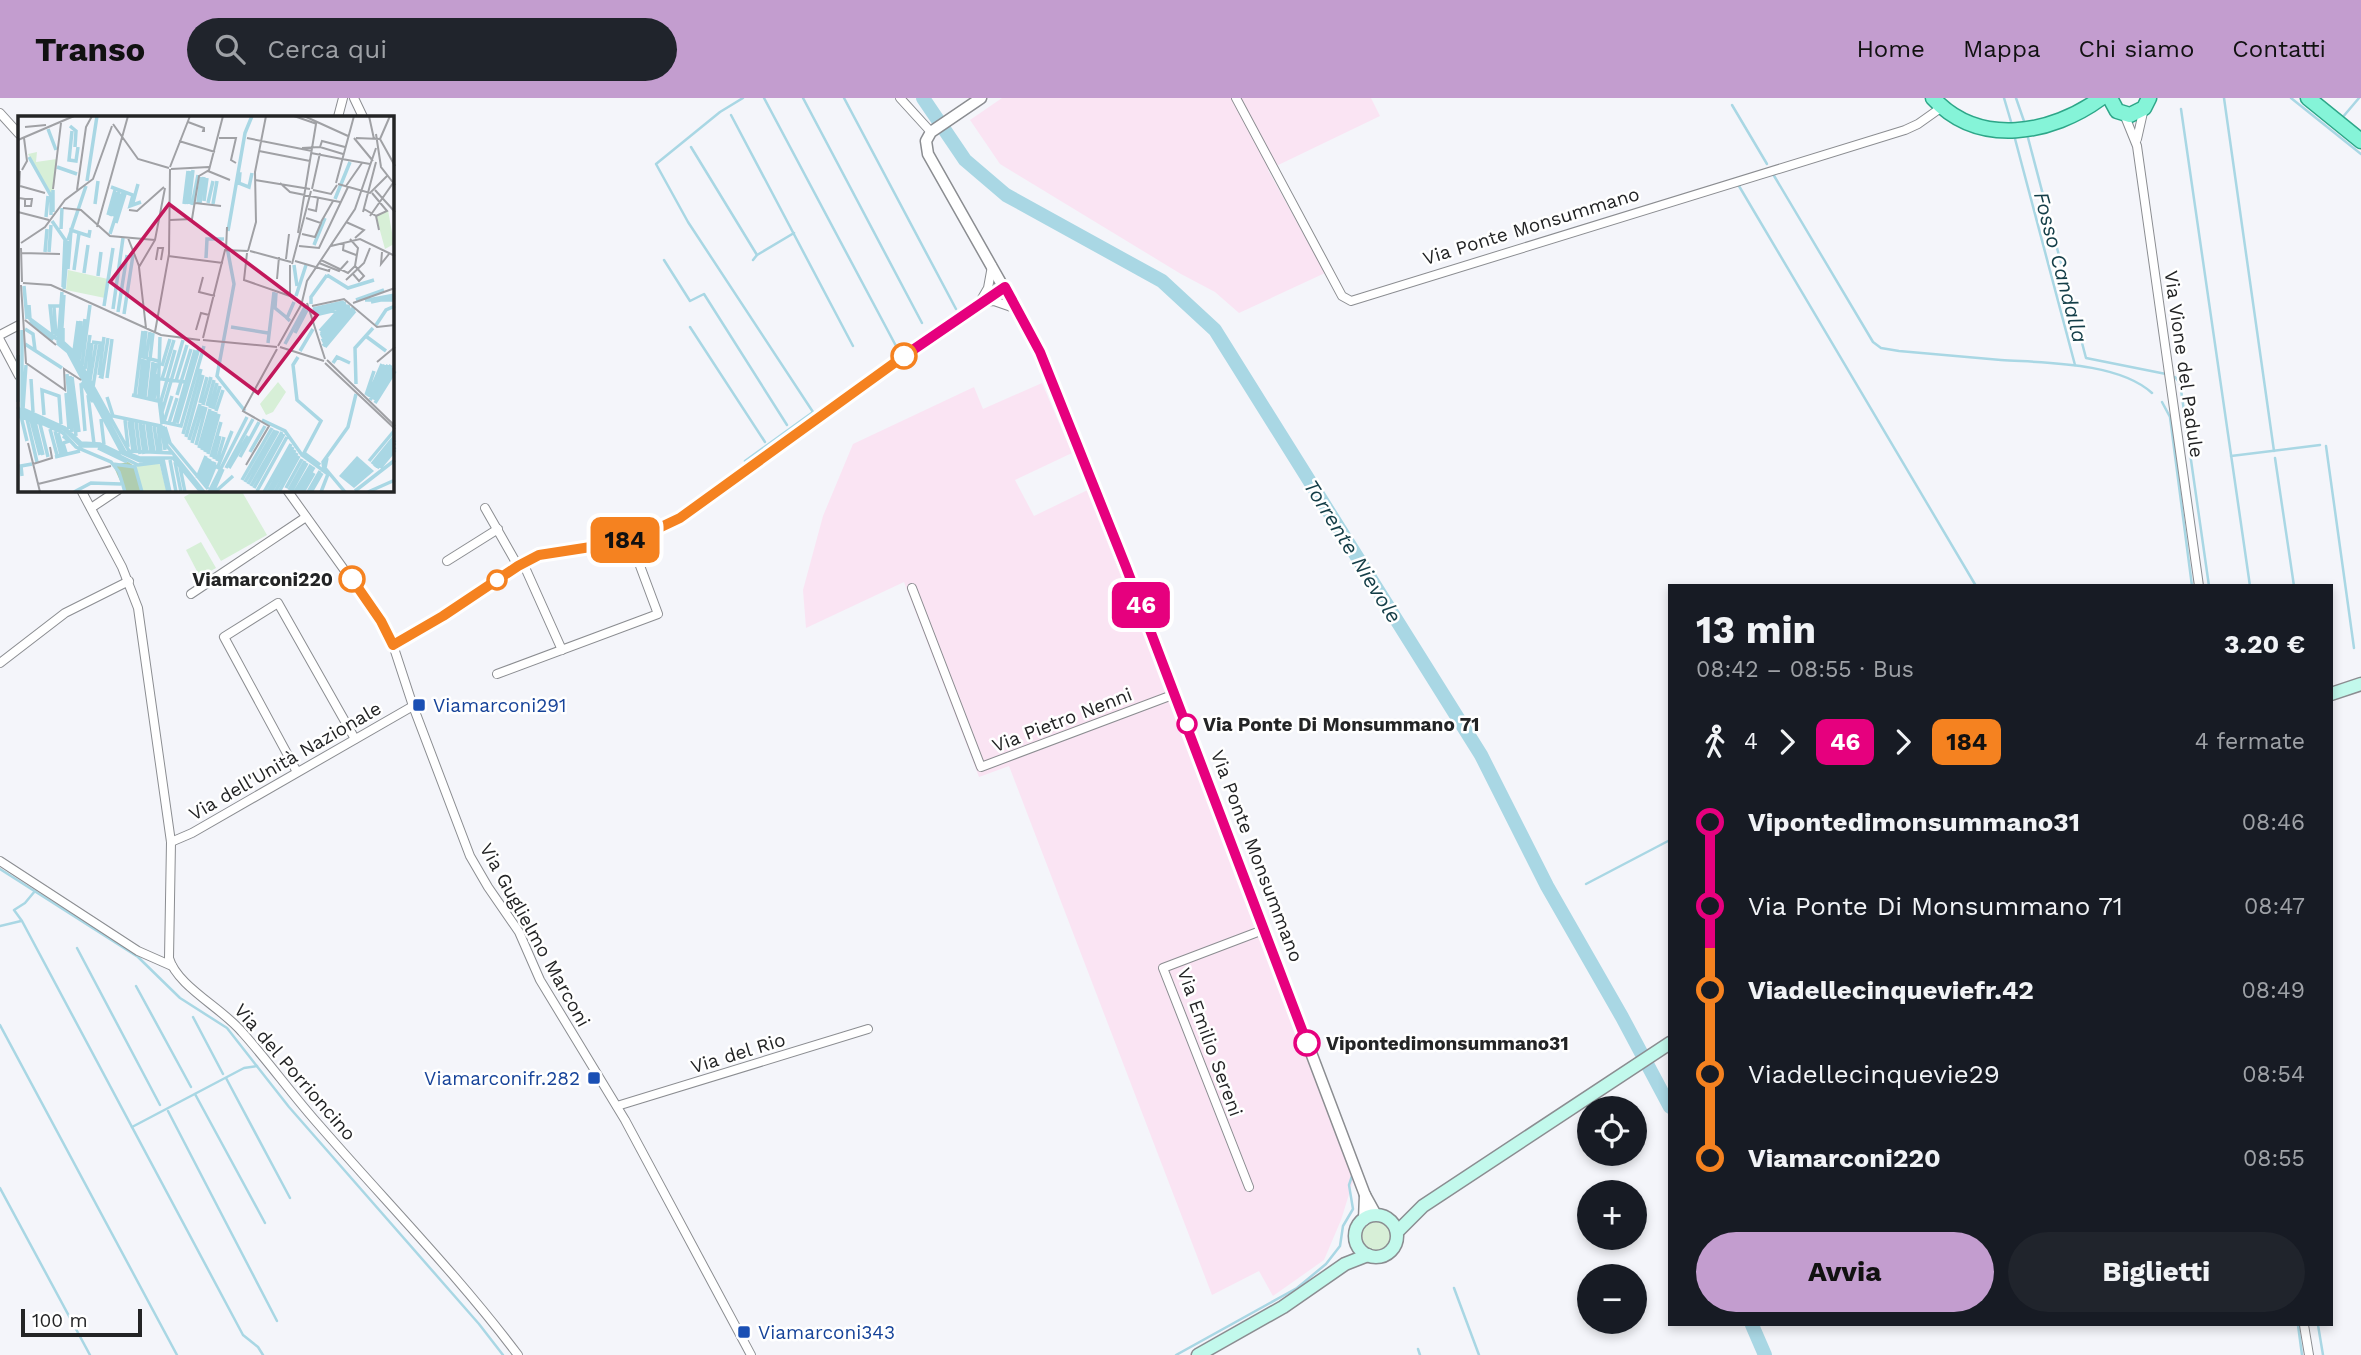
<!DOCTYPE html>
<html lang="it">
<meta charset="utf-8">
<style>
:root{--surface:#171b24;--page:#20242c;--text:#f1f3f6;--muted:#9ea1a6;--accent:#c39dcf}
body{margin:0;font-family:"Work Sans",sans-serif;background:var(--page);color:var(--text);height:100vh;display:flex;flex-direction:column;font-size:26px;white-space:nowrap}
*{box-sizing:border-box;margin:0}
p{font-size:23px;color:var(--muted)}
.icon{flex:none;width:38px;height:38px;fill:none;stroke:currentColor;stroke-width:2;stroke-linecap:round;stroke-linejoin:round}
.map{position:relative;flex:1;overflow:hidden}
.sheet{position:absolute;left:1668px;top:486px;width:665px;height:742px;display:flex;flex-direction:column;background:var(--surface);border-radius:0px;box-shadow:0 4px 10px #0003}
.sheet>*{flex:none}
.badge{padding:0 14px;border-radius:10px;font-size:24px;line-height:46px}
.tools{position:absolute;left:1577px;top:998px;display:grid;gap:14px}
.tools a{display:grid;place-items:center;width:70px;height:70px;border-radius:50%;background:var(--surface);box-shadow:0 4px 10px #0003;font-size:35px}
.scale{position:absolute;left:21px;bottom:18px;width:121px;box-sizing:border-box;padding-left:7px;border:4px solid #232425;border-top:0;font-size:19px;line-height:24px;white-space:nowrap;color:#232425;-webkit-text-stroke:5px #fff;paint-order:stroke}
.map>.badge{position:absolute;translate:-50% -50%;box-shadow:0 0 0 4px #fff}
.legs{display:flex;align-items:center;gap:10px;height:77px;padding:0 28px;font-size:23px}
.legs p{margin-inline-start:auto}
.overview{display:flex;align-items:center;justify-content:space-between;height:119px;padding:0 28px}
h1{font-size:38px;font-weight:700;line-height:52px}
.primary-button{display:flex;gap:14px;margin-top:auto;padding:14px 28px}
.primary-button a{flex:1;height:80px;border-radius:42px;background:var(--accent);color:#111;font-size:28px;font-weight:700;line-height:80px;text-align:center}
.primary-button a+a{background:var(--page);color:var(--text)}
ul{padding:0 28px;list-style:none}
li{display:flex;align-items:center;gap:24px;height:84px;font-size:26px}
li i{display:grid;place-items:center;width:10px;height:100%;margin:0 9px;background:currentColor}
li i::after{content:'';width:18px;height:18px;margin:-9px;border:5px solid;border-radius:50%;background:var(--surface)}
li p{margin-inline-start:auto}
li:first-child i{background:linear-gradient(#0000 50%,currentColor 0)}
li:last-child i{background:linear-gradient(currentColor 50%,#0000 0)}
header{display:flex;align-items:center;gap:42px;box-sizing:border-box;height:98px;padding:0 35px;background:var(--accent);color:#111}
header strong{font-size:33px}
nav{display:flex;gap:38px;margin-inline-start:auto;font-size:24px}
.search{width:490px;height:63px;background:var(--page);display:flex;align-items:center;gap:18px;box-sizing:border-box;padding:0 24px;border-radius:38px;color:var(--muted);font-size:26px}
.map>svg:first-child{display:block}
.industrial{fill:#fae4f3}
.green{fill:#d7efd7}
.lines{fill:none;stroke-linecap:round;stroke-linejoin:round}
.stream{stroke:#a9d7e4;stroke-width:2.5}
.river{stroke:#a9d7e4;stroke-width:14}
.minor-casing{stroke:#8b8d91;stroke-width:10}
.tertiary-casing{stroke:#8b8d91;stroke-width:13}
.secondary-casing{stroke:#8b8d91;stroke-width:15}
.primary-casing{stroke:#2da688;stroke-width:17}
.minor{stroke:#fff;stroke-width:8}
.tertiary{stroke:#fff;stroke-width:10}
.secondary{stroke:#c2f9ec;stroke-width:12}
.primary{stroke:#85f4d8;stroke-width:14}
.line-1-casing{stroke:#fff;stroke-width:16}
.line-2-casing{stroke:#fff;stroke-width:16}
.line-1{stroke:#e6007e;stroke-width:10}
.line-2{stroke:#f58220;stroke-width:10}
.stop-2-dot{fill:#fff;stroke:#f58220;stroke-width:3.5}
.transit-dot{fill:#1a4fb4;stroke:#fff;stroke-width:2.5}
.stop-1-dot{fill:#fff;stroke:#e6007e;stroke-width:3.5}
.labels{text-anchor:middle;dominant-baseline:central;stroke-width:5;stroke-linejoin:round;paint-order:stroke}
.street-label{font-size:19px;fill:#232425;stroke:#fff}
.stop-label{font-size:19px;font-weight:bold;fill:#232425;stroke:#fff;text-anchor:start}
.transit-label{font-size:19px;fill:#164399;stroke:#fff;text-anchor:start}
.water-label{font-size:21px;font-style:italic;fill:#143e48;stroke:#fff}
.inset-river{fill:none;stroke:#a9d7e4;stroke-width:3.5}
.inset-road{fill:none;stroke:#a0a1a5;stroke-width:2}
.view{fill:#c2185b;fill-opacity:0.15;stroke:#c2185b;stroke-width:3.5}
.inset-edge{fill:none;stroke:#232425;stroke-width:3.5}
</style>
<header>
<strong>Transo</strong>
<div class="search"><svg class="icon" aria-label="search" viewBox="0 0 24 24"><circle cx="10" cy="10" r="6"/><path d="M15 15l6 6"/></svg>Cerca qui</div>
<nav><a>Home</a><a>Mappa</a><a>Chi siamo</a><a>Contatti</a></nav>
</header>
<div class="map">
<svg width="2361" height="1257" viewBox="0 0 2361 1257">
<rect width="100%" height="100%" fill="#f4f5fa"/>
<g class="industrial">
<polygon points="1002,0 1371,0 1380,18 1268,72 1325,175 1239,215 1215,194 1181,176 1000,66 970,22"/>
<polygon points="1042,285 1072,355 1015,382 1034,418 1100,386 1114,418 1113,446 1269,864 1355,1077 1341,1122 1324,1162 1273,1198 1259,1173 1212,1197 1009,668 979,679 904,484 806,530 803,492 823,418 853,346 974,289 983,311"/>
</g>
<g class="green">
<polygon points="196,392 241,392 267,437 221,463 184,399"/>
<polygon points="201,444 216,470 200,479 186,452"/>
<circle cx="1376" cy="1138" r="15"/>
</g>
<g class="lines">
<g class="stream">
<polyline points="743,0 720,14 656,66 688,124 813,314 745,363"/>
<polyline points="764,0 896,248"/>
<polyline points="803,0 922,225"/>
<polyline points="844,0 956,211"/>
<polyline points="2004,0 2012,27"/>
<polyline points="2016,0 2025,26"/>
<polyline points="2224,0 2274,353"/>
<polyline points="2291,0 2361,56"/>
<polyline points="1732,7 1767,66"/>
<polyline points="2181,11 2250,488"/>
<polyline points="731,17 853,248"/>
<polyline points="2342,20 2359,0"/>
<polyline points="2027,36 2086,260 2166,276"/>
<polyline points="2014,37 2075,267"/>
<polyline points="691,49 757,157"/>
<path d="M1773 76 1873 244 1881 250 1899 253C1933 256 1967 259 2001 262 2045 265 2118 264 2152 295"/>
<polyline points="1739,88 1976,488"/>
<polyline points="664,162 690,203 704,196 787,327"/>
<polyline points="753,162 757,157 794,135"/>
<polyline points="690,229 765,344"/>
<polyline points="2175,279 2180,285 2209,488"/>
<polyline points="2162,304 2170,319 2192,488"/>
<polyline points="2326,348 2354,550"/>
<polyline points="2231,358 2320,347"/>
<polyline points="2275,360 2294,488"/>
<polyline points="0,771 138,859 180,900 227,930 289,1009 479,1226 503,1257"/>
<polyline points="1586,786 1670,742"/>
<polyline points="35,793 25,805 14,812 22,823 243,1237 258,1249 263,1257"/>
<polyline points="0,828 21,823"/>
<polyline points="77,850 160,1007"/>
<polyline points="136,888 191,989"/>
<polyline points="193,919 223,976"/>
<polyline points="0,927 177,1257"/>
<polyline points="226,980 290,1100"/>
<polyline points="195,996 265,1125"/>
<polyline points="168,1013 277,1223"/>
<polyline points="132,1029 244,970 257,968"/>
<polyline points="0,1090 90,1257"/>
<polyline points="1454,1190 1479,1257"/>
<polyline points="2298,1227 2302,1257"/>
<polyline points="2318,1227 2323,1257"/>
<polyline points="1418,1251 1420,1257"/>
<polyline points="1176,1257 1297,1190 1326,1166 1340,1148 1343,1128 1353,1111 1349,1087 1352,1078"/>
</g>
<g class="river">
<polyline points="923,0 965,62 1006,97 1162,183 1215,232 1481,657 1547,788 1622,919 1670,1009"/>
<polyline points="1752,1227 1765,1257"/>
</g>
<defs>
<g id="minor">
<polyline points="354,0 363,19"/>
<polyline points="900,0 931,34"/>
<polyline points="1236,0 1342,198 1351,203 1905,32 1918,26 1942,9"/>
<polyline points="0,15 19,36"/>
<polyline points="2124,16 2137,48 2199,488"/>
<polyline points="338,19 343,0"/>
<polyline points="2137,41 2144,10"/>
<polyline points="981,202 988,190 992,168"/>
<polyline points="982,204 994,203 1017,211"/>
<polyline points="0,237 19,227"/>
<polyline points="0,242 19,278"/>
<path d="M81 392 122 469 138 510 171 744 169 860C177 888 222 910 242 934 269 964 293 998 320 1028 386 1104 457 1176 518 1257"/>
<polyline points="287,392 381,523 393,547 413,608 470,758 488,789 519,834 540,882 625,1022 751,1257"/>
<polyline points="91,410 118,392"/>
<polyline points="485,410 518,468"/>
<polyline points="447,463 498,431"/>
<polyline points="523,465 562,552"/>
<polyline points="912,490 981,669 1175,596"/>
<polyline points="191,496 306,419"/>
<polyline points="393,547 443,518 518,468 539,457 610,446 642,438 680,420 873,279 1005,189"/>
<polyline points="0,565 65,515 129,483"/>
<polyline points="497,576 658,516 630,441"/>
<polyline points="297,674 224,539 278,505 355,641"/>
<polyline points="171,744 192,735 413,608"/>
<polyline points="0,763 138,853 172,868"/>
<polyline points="617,1008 868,931"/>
<polyline points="1249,1089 1163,870 1263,832"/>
<polyline points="2304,1227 2309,1257"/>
</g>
<g id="tertiary">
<polyline points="981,0 931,34 926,43 928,56 1040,254 1175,596 1365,1097 1376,1117"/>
<polyline points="1364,1122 1365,1097"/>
</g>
<g id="secondary">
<polyline points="2331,596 2361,586"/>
<circle cx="1376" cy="1138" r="21"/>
<polyline points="1397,1134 1423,1108 1670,945"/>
<polyline points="1198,1257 1283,1209 1345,1166 1368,1157"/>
</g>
<g id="primary">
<path d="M1933 0C1979 50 2052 36 2101 0"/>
<polyline points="2110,0 2117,13 2130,17 2144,10 2149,0"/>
<polyline points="2308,0 2361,43"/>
</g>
</defs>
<use href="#minor" class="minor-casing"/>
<use href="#tertiary" class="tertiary-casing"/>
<use href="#secondary" class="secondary-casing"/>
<use href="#primary" class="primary-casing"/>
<use href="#minor" class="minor"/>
<use href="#tertiary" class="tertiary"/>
<use href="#secondary" class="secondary"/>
<use href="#primary" class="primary"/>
</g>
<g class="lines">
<defs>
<polyline id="line-1" points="904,258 1005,189 1040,254 1126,469 1307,945"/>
<polyline id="line-2" points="352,481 381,523 393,547 443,518 518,468 539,457 610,446 642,438 680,420 904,258"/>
</defs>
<use href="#line-1" class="line-1-casing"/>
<use href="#line-2" class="line-2-casing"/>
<use href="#line-1" class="line-1"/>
<use href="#line-2" class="line-2"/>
</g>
<g class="stop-2-dot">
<circle cx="904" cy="258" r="12"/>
<circle cx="352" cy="481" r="12"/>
<circle cx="497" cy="482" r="9"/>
</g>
<g class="transit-dot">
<rect x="412" y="600" width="14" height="14" rx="3.5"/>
<rect x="587" y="973" width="14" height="14" rx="3.5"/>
<rect x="737" y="1227" width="14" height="14" rx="3.5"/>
</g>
<g class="stop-1-dot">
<circle cx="1187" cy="626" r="9"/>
<circle cx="1307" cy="945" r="12"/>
</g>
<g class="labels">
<g class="street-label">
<text transform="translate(1531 128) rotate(-17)">Via Ponte Monsummano</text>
<text transform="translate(2184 266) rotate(82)">Via Vione del Padule</text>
<text transform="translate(1062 622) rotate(-21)">Via Pietro Nenni</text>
<text transform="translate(285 663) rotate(-30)">Via dell'Unità Nazionale</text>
<text transform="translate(1257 758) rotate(69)">Via Ponte Monsummano</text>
<text transform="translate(535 837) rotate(61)">Via Guglielmo Marconi</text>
<text transform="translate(1210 944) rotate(70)">Via Emilio Sereni</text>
<text transform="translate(738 955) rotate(-17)">Via del Rio</text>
<text transform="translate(295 974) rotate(49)">Via del Porrioncino</text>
</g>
<g class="stop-label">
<text x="333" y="481" text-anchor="end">Viamarconi220</text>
<text x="1203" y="626">Via Ponte Di Monsummano 71</text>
<text x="1326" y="945">Vipontedimonsummano31</text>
</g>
<g class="transit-label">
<text x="433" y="607">Viamarconi291</text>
<text x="580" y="980" text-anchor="end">Viamarconifr.282</text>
<text x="758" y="1234">Viamarconi343</text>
</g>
<g class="water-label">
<text transform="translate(2061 169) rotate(75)">Fosso Candalla</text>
<text transform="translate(1353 453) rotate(58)">Torrente Nievole</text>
</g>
</g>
<g transform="translate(18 18)">
<rect width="376" height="376" fill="#f4f5fa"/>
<path d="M19 36 18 46 39 43 35 81 10 38ZM370 94 376 128 367 133 358 100ZM50 154 90 163 87 182 48 174ZM260 266 268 276 255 296 248 299 242 288ZM141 346 149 376H125L118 350Z" fill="#d7efd7"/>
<path d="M110 346 118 351 125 376H107L95 349Z" fill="#afcdb0"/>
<path d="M339 340 356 355 336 372 321 360Z" fill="#a9d7e4"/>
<path class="inset-river" d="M52 10 58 15 57 31M30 13 38 34M54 15 51 44 58 45 60 31M11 41 33 80V99M39 51 59 58M222 56 221 67 231 71 234 57M69 65 79 0M93 71 115 79 112 90 123 86M35 74V96M317 83 332 46M186 85 189 62M180 87 183 61M182 87 186 61M190 87 195 65M77 88 80 65M166 88 170 55M168 88 172 55M171 88 175 54M195 88 199 65M174 89 180 59M114 90 120 68M90 99 97 74M92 100 99 76M94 100 101 75M95 100 102 77M28 101 30 80M34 105 50 128 46 173M98 107 107 78M43 113 44 92M210 115 227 17 234 0M92 118 105 77M50 124 68 70M296 129 307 102M209 131 216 168 199 260 227 295M27 136 29 113M31 136 33 109M188 142 189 123H206M276 149 279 170M50 153 53 114 71 120 72 114M56 154 61 117M66 157 70 129M309 159 330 172 356 164M80 160 83 136M6 170 9 203M45 171 47 123M258 177 257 192 268 201M46 179 43 226 53 235 107 336 122 342H155L183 376M278 180 288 149M338 184 366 174M347 184H377M350 184 377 179M353 186 377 181M293 188V181L309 159M11 189 12 203 39 223M86 190 95 132M36 191 38 220M95 193 105 122M295 193 326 186M295 194 328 187M100 196 109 139M296 197 330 190M106 198 115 139M297 199 318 194M12 205 35 224M272 205 269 202 276 186M358 209 368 194 377 190M213 211 250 217M45 212V226L56 236 111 335 154 337M7 213 15 218 17 234M4 214V295L47 314 63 330H81L120 349 143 346 150 376M128 215 125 241 140 245M302 215 321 194 332 190M277 217 289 194M35 218 32 190H42M303 218 322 195M303 220 325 194M349 221 368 235M304 222 329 193M156 224 144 263 168 266M304 225 332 192M74 226 82 227 75 271M39 227 50 236 104 337 122 345 145 343 152 376M40 227 44 176M250 227 256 176M305 227 336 191M7 228 44 252M267 228 287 191M305 230 337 192M307 231 337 195M56 235 60 205M282 235 295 213M0 239V286M59 239 63 205M0 241V267M280 241 275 249 279 284 303 305 286 337 302 349M128 242 132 216M132 243 135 217M61 244 67 203M315 247 319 241 332 247M8 249 5 293 47 312 63 327 82 328 103 338M64 249 72 189M144 250 152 223M67 253 72 219M49 258 54 316M70 259 74 227M81 259 86 221M52 260 58 320M81 260 84 261 90 222M54 261 61 316M89 262 94 223M13 263 15 296M149 263 157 234M72 264 78 228M149 264 143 285 145 306 163 310 186 230M158 265 169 229M64 266 75 286M63 267 67 315M338 268 337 232 355 212M354 271 364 248M48 277 51 313M70 279 76 328M114 279 140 285 142 221M117 279 125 215M121 279 125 243M159 279 173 233M348 279 356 255M124 280 128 244M349 280 367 249M89 281 95 300 143 310 147 334M127 281 131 244M351 281 370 249M131 282 135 246M134 283 138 247M136 283 140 258M141 283 144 308M352 284 373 249M356 284 375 252M182 287 189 261M357 287 377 255M185 289 193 261M189 290 196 264M0 291 2 297 45 317 58 331 93 346 101 356 107 376M192 292 199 267M195 293 202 270M198 295 205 274M144 296 165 224M26 299 24 274 41 280 43 308M0 300 25 308M3 300 9 325M9 303 19 346M83 303 86 329M13 304 22 339M107 304 110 331M244 304 267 315 284 339 310 358 303 376M111 305 115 335M114 305 118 337M17 306 25 339M118 306 122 338M146 306 154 280M122 307 126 338M151 307 159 282M156 307 177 234M159 307 181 232M22 308 30 341M125 308 129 337M129 308 133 337M132 309 136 336M136 310 140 336M140 310 143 335M145 310 149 330 186 376M147 311 152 327 190 373M32 313 39 339M37 315 43 339M40 317 46 338M165 318 183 253M45 320 51 325 45 327 48 337M168 321 185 259M171 324 182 288M174 327 185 290M178 329 188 291M80 332 109 346M181 332 192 293M184 334 195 295M187 336 198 296M232 336 247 310M190 338 201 298M37 341 62 335M193 341 203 306M222 341 241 306M309 342 307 352 327 376M196 343 202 320M152 344 158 376M199 345 206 321M351 345 376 315M157 346 163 376M95 348 117 351 124 376M354 348 376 321M356 350 377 324M162 351 167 376M357 351 377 327M208 352 235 303M211 352 230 320M359 352 377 331M362 352 377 334M199 353 214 315M306 354 305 346 330 311 338 278M4 360 3 350 14 348M179 362 188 340M181 363 190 342M224 364 254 312M183 365 192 343M185 366 194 345M227 366 257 314M187 368 197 346M230 368 260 315M189 370 198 348M233 370 264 316M236 372 266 318M268 372 284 343M271 374 287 345M239 375 269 321M337 375 377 344M56 376 73 367 103 368M191 376 229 301M195 376 205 353M197 376 215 360M246 376 273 328M250 376 275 331M253 376 277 334M257 376 279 337M261 376 281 340M273 376 289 347M277 376 293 349M281 376 296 351M285 376 296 357M290 376 302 355M293 376 304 357M350 376 377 364"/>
<path class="inset-road" d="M276 0 299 8M286 0 330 20M351 0 356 23M170 6 186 12V15H185L186 12M95 8 120 43 151 52M7 11 28 9M358 18 363 51 377 69M201 22H218L213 44 218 47M229 22 294 35M336 22 355 45M338 22 362 23M362 23 377 50M362 23 372 0M0 24 56 0M161 25 197 36M302 31 304 25 327 31M284 32 302 31 325 38M241 35 292 45M293 37 324 43M324 43 352 48M152 51 172 0M153 53 191 51M4 54 9 45 6 22M190 55 212 64M237 64 292 73M262 67 272 76 322 86M318 67 336 0M320 68 352 77 369 60M2 70 27 77M328 70 344 47M35 73 43 7M294 73 302 37M59 74 68 11 74 0M295 74 313 78 319 69M357 74 377 96M354 77 369 95 358 100M1 82 7 83H14L13 90H7V83M177 87 203 90M45 92 63 94 92 120 137 124M290 93 298 95 300 82M346 93 358 100 361 114M0 94 2 55M111 94 119 95 146 71M0 96 31 104M345 96 358 46M352 100 375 67M152 104 174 103 181 60 191 54 205 0M303 106 315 85M328 106 346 114 337 122M79 111 110 0M280 117 298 8M284 118 297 121 303 107 288 102M110 122 121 150M332 123 340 132 337 150M326 126 325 134 338 139M3 127 27 111 47 84 75 63 94 10M281 130 301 132 330 71M313 130 342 123 377 140M3 132 4 166M208 134 209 111M230 135 238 106 237 56 248 0M232 135 273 146M364 136 363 148 371 138M3 137 42 138M229 137 226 164 272 180M150 140 205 147M268 143 271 118M138 144 140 132H145L143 144M303 144 330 157 337 150 346 160 341 165 335 158M277 145 311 155 312 151M301 147 321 155 330 145M274 148 293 75M272 149V180L283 188M185 161 181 176 197 180M259 163 261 141M328 164 346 147 352 132M5 167 33 169 143 219 182 224M3 169 8 247 47 274 46 253 63 264M284 186 289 165 337 93 358 32M289 187 307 243M335 187 377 172M294 190 326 183 359 211 377 209M7 204 38 229M128 212 121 151 137 124 147 72M178 214 183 197 191 199M137 216 151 138 152 53M185 222 207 134 230 135M185 224 259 231M260 230 283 189M262 231 306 245M309 244 377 310M359 246 377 231M307 247 377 313M10 327 22 376M15 348 34 342 32 331M228 349 251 310 225 295 259 233M20 368 93 350"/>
<path class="view" d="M151 88 299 199 240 277 92 166Z"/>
<rect width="376" height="376" class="inset-edge"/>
</g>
</svg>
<div class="tools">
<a><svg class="icon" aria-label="locate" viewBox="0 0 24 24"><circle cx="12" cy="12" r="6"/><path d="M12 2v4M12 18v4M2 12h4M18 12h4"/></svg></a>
<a>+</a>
<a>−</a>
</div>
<div class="scale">100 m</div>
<b class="badge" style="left:1141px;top:507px;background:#e6007e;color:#fff">46</b>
<b class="badge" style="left:625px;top:442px;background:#f58220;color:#111">184</b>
<section class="sheet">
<div class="overview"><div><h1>13 min</h1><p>08:42 – 08:55 · Bus</p></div><b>3.20 €</b></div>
<div class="legs"><svg class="icon" aria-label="walk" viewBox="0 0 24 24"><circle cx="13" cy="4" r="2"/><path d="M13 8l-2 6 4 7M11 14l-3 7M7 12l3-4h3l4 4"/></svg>4<svg class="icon" aria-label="forward" viewBox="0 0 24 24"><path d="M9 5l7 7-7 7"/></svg><b class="badge" style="background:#e6007e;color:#fff">46</b><svg class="icon" aria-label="forward" viewBox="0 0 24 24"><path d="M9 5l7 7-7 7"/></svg><b class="badge" style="background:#f58220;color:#111">184</b><p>4 fermate</p></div>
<ul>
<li><i style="color:#e6007e"></i><b>Vipontedimonsummano31</b><p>08:46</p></li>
<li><i style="color:#e6007e"></i><span>Via Ponte Di Monsummano 71</span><p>08:47</p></li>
<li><i style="color:#f58220"></i><b>Viadellecinqueviefr.42</b><p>08:49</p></li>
<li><i style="color:#f58220"></i><span>Viadellecinquevie29</span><p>08:54</p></li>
<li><i style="color:#f58220"></i><b>Viamarconi220</b><p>08:55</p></li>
</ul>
<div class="primary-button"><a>Avvia</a><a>Biglietti</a></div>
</section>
</div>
